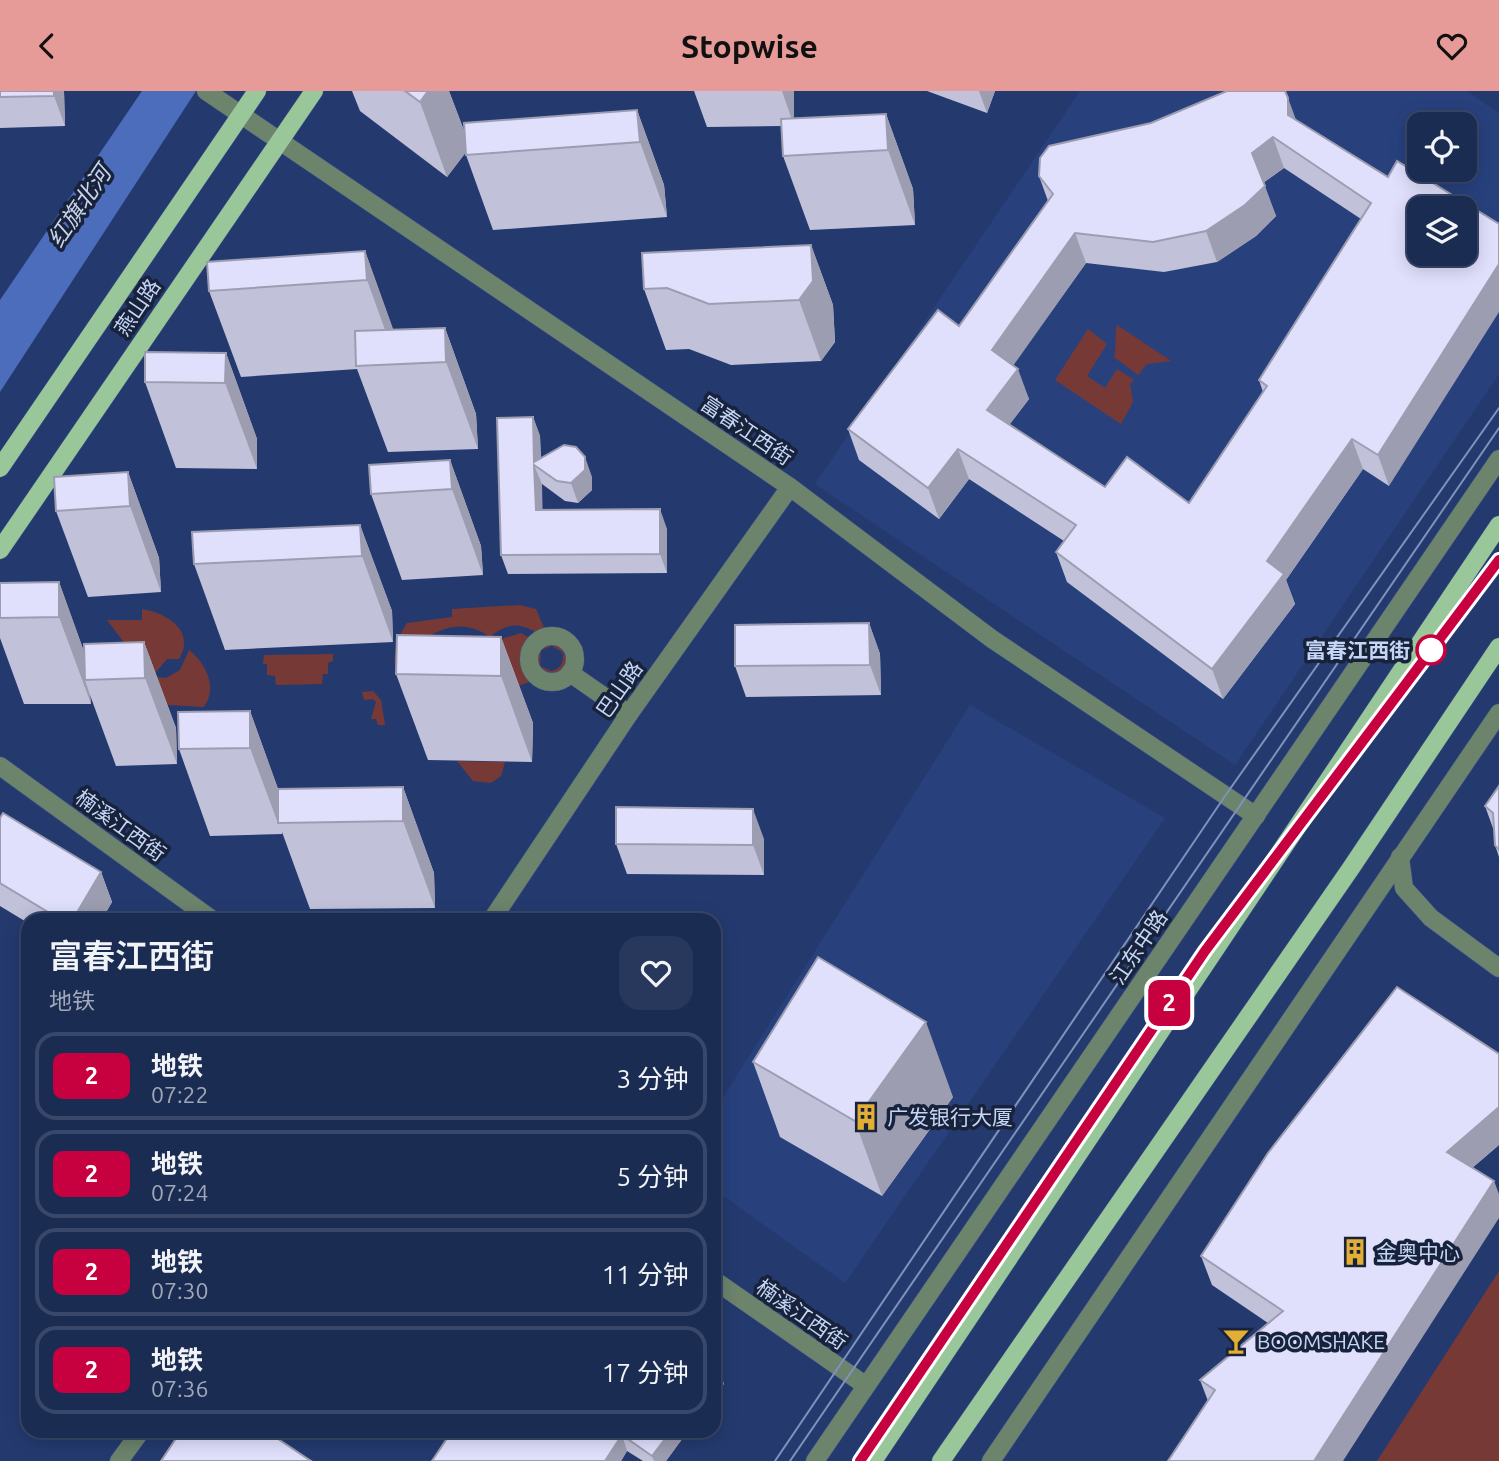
<!DOCTYPE html>
<html lang="zh">
<meta charset="utf-8">
<style>
:root{--surface:#1b2c53;--page:#28385d;--text:#f1f3f6;--muted:#a0a7b8;--line:#39486a;--accent:#e69b98}
body{margin:0;font-family:Ubuntu,"Noto Sans SC",sans-serif;background:var(--page);color:var(--text);height:100vh;display:flex;flex-direction:column;font-size:26px;white-space:nowrap}
*{box-sizing:border-box;margin:0}
p{font-size:23px;color:var(--muted)}
.icon{flex:none;width:38px;height:38px;fill:none;stroke:currentColor;stroke-width:2;stroke-linecap:round;stroke-linejoin:round}
.map{position:relative;flex:1;overflow:hidden}
.side{position:absolute;left:21px;top:822px;width:700px;height:525px;display:flex;flex-direction:column;background:var(--surface);border-radius:21px;box-shadow:0 4px 18px #0003,0 0 0 2px var(--line)}
.side>*{flex:none}
.badge{padding:0 14px;border-radius:10px;font-size:24px;line-height:46px}
.tools{position:absolute;left:1407px;top:21px;display:grid;gap:14px}
.tools a{display:grid;place-items:center;width:70px;height:70px;border-radius:14px;background:var(--surface);box-shadow:0 4px 18px #0003,0 0 0 2px var(--line);font-size:35px}
.map>.badge{position:absolute;translate:-50% -50%;box-shadow:0 0 0 4px #fff}
.round{display:grid;place-items:center;flex:none;width:74px;height:74px;border-radius:21px;background:var(--page)}
.head{display:flex;align-items:center;justify-content:space-between;height:119px;padding:0 28px}
h1{font-size:33px;font-weight:600;line-height:52px}
ul{padding:0;list-style:none}
li{display:flex;align-items:center;gap:21px;height:88px;margin:0 14px 10px;padding:0 14px;border:4px solid var(--line);border-radius:21px}
li div{flex:1}
li b{display:block;font-size:26px}
li em{font-style:normal}
li .badge{min-width:77px;font-weight:700;text-align:center}
header{display:flex;justify-content:space-between;align-items:center;height:91px;padding:0 28px;background:var(--accent);color:#111;font-size:32px;font-weight:600}
.map>svg:first-child{display:block}
.built{fill:#28417d;fill-rule:evenodd}
.green{fill:#773936;fill-rule:evenodd}
.water{fill:#4b6dbb}
.lines{fill:none;stroke-linecap:round;stroke-linejoin:round}
.minor-casing{stroke:#415687;stroke-width:19}
.major-casing{stroke:#415687;stroke-width:19}
.minor{stroke:#6c836c;stroke-width:18}
.major{stroke:#99c799;stroke-width:18}
.tram{stroke:#7f92bb;stroke-width:2}
.wall{fill:#c1c1da;fill-rule:evenodd}
.shaded-wall{fill:#9d9db1}
.building{fill:#e0e0fd;stroke:#9d9db1;stroke-width:2;fill-rule:evenodd}
.line-casing{stroke:#fff;stroke-width:16}
.line{stroke:#c7003f;stroke-width:10}
.stop-dot{fill:#fff;stroke:#c7003f;stroke-width:3.5}
.labels{text-anchor:middle;dominant-baseline:central;stroke-width:7;stroke-linejoin:round;paint-order:stroke}
.street-label{font-size:21px;fill:#c5d5f5;stroke:#18233b}
.stop-label{font-size:21px;font-weight:bold;fill:#c5d5f5;stroke:#18233b;text-anchor:end}
.poi-label{font-size:21px;fill:#c5d5f5;stroke:#18233b;text-anchor:start}
.water-label{font-size:23px;font-style:italic;fill:#cbd5eb;stroke:#18233b}
</style>
<header><svg class="icon" aria-label="back" viewBox="0 0 24 24"><path d="M15 5l-7 7 7 7"/></svg>Stopwise<svg class="icon" aria-label="heart" viewBox="0 0 24 24"><path d="M12 20l-8-8c-3-5 5-10 8-4 3-6 11-1 8 4z"/></svg></header>
<div class="map">
<svg width="1499" height="1370" viewBox="0 0 1499 1370">
<rect width="100%" height="100%" fill="#243a6f"/>
<g class="built">
<path d="M1080 0H1467L1499 22V283L1235 674 815 393ZM1419 33H1465V79H1419ZM1419 117H1465V163H1419Z"/>
<polygon points="970,614 1165,727 845,1192 714,1098 714,1021"/>
</g>
<g class="green">
<path d="M1117 234 1171 270 1147 273 1138 284 1114 266C1117 254 1114 245 1117 234Z"/>
<polygon points="1088,238 1107,253 1087,285 1105,297 1117,278 1134,289 1130,293 1133,311 1121,333 1055,289"/>
<path d="M520 514 536 518 545 539 537 542C520 531 506 532 490 546 466 529 445 534 421 550L416 578 397 586C392 565 395 551 407 532L452 526V518Z"/>
<path d="M142 518C168 522 196 541 179 568H167L156 581 148 583 107 529H142Z"/>
<polygon points="521,542 530,547 525,553 521,573 532,590 518,595 501,548"/>
<path d="M550 551 560 554 567 569C563 582 553 586 541 581L533 568 540 554ZM552 555 562 561C565 570 561 578 551 580L540 575 541 559Z"/>
<path d="M189 559C206 572 218 597 204 616L152 613 156 586 166 587 180 579Z"/>
<polygon points="333,563 333,570 328,572 328,583 323,583 322,593 276,594 275,585 267,584 267,573 263,573 264,564"/>
<polygon points="373,600 381,609 385,634 378,634 376,628 371,628 376,611 373,608 364,609 362,601"/>
<polygon points="457,670 505,671 501,685 491,692 473,690"/>
<polygon points="1499,1180 1499,1370 1377,1370"/>
</g>
<polygon class="water" points="142,0 196,0 0,301 0,209"/>
<g class="lines">
<defs>
<g id="minor">
<polyline points="206,0 790,396 992,548 1256,725"/>
<circle cx="552" cy="568" r="23"/>
<polyline points="570,582 629,623"/>
<polyline points="0,675 214,830"/>
<polyline points="1400,766 1404,797 1431,827 1499,877"/>
<polyline points="491,830 629,623 790,396"/>
<polyline points="714,1189 865,1294"/>
<polyline points="119,1370 141,1340"/>
<polyline points="815,1370 1499,368"/>
<polyline points="991,1370 1499,622"/>
</g>
<g id="major">
<polyline points="0,377 257,0"/>
<polyline points="0,459 314,0"/>
<polyline points="873,1370 1499,434"/>
<polyline points="941,1370 1351,777 1499,556"/>
</g>
</defs>
<use href="#minor" class="minor-casing"/>
<use href="#major" class="major-casing"/>
<use href="#minor" class="minor"/>
<use href="#major" class="major"/>
<g class="tram">
<polyline points="775,1370 1225,705 1499,317"/>
<polyline points="790,1370 1499,337"/>
</g>
</g>
<g class="wall">
<polygon points="0,0 64,0 65,35 0,37"/>
<polygon points="352,0 449,0 465,42 637,19 664,94 667,126 493,139 466,64 466,61 447,86 360,20"/>
<polygon points="694,0 794,0 794,28 886,23 913,98 915,134 810,139 783,65 781,35 707,36"/>
<polygon points="927,0 995,0 987,22"/>
<path d="M1296 29 1388 86 1389 395 1363 378 1286 489 1295 513 1223 608 1067 491 1056 461 1064 450 969 388 939 428 859 369 848 338 959 235 1048 110 1039 85ZM1284 77 1361 128 1259 289 1263 301 1189 412 1105 396 1009 334 1029 308 1013 274 1086 172 1164 181 1217 171 1256 145 1276 125 1263 92Z"/>
<polygon points="811,154 833,214 835,251 821,270 731,274 689,258 666,259 644,198"/>
<polygon points="365,160 393,239 445,237 476,323 478,358 388,361 357,278 241,286 209,200"/>
<polygon points="226,262 257,348 257,378 176,377 145,291"/>
<polygon points="533,326 540,345 541,368 592,386 592,399 578,412 565,410 542,393 542,419 667,438 667,482 508,483 501,464"/>
<polygon points="450,369 481,455 483,484 402,489 371,403"/>
<polygon points="128,381 159,467 161,501 88,506 56,420"/>
<polygon points="360,434 392,520 393,551 225,559 194,473"/>
<polygon points="59,491 84,561 144,551 176,637 177,673 116,675 90,604 91,613 24,613 0,547 0,492"/>
<polygon points="869,532 880,563 881,604 746,606 735,575"/>
<polygon points="501,546 533,632 532,671 428,669 396,583"/>
<polygon points="250,620 278,698 403,696 434,782 435,817 310,818 282,741 282,743 210,745 179,658"/>
<polygon points="1499,695 1499,766 1495,754 1494,740 1485,715"/>
<polygon points="0,727 101,781 112,811 101,830 28,830 28,832 0,815"/>
<polygon points="764,748 764,784 627,783 616,753"/>
<polygon points="753,971 953,1006 882,1105 780,1046"/>
<polygon points="1499,1054 1472,1077 1208,1310 1200,1289 1268,1232 1212,1194 1201,1165"/>
<polygon points="452,1340 688,1340 666,1370 643,1370 627,1360 621,1370 432,1370"/>
</g>
<g class="shaded-wall">
<polygon points="54,0 64,0 65,35 54,5"/>
<polygon points="428,0 449,0 470,56 447,86 420,11"/>
<polygon points="782,0 794,0 794,35"/>
<polygon points="979,0 995,0 987,22"/>
<polygon points="1288,7 1299,37 1288,24"/>
<polygon points="637,19 664,94 667,126 640,51"/>
<polygon points="886,23 913,98 915,134 888,59"/>
<polygon points="1273,46 1284,77 1263,92 1252,62"/>
<polygon points="1265,95 1276,125 1256,145 1217,171 1206,140"/>
<polygon points="1075,142 1086,172 1003,289 992,259"/>
<polygon points="811,154 833,214 835,251 821,270 799,209"/>
<polygon points="365,160 396,246 398,275 367,189"/>
<polygon points="1499,173 1499,221 1389,395 1378,364"/>
<polygon points="445,237 476,323 478,358 446,271"/>
<polygon points="226,262 257,348 257,378 225,292"/>
<polygon points="1018,278 1029,308 998,349 987,319"/>
<polygon points="533,326 540,345 541,378 534,371"/>
<polygon points="1352,348 1363,378 1286,489 1295,513 1223,608 1212,578 1267,470"/>
<polygon points="958,358 969,388 939,428 928,397"/>
<polygon points="585,366 592,386 592,399 578,412 571,392"/>
<polygon points="450,369 481,455 483,484 452,398"/>
<polygon points="534,374 542,393 543,439 536,419"/>
<polygon points="128,381 159,467 161,501 130,415"/>
<polygon points="660,418 667,438 667,482 660,463"/>
<polygon points="360,434 392,520 393,551 362,465"/>
<polygon points="59,491 90,577 85,589 90,604 91,613 59,526"/>
<polygon points="869,532 880,563 881,604 870,574"/>
<polygon points="501,546 533,632 532,671 501,585"/>
<polygon points="144,551 176,637 177,673 145,587"/>
<polygon points="250,620 281,706 278,732 282,743 250,657"/>
<polygon points="403,696 434,782 435,817 403,730"/>
<polygon points="753,718 764,748 764,784 753,754"/>
<polygon points="101,781 112,811 101,830 72,830"/>
<polygon points="926,931 953,1006 882,1105 855,1030"/>
<polygon points="1499,1016 1499,1054 1457,1090 1447,1061"/>
<polygon points="1494,1090 1499,1103 1499,1127 1343,1370 1314,1370"/>
<polygon points="718,1278 724,1293 714,1306 714,1283"/>
<polygon points="671,1340 688,1340 666,1370 654,1370 652,1365"/>
<polygon points="622,1344 627,1360 621,1370 605,1370"/>
</g>
<g class="building">
<polygon points="0,0 54,0 54,5 0,6"/>
<polygon points="405,0 428,0 420,11"/>
<path d="M1227 0H1285L1288 7V24L1388 86 1397 70 1499 133V173L1378 364 1352 348 1267 470 1284 483 1212 578 1056 461 1076 434 958 358 928 397 848 338 938 219 959 235 1053 103 1039 85 1040 67 1049 55 1151 32ZM1273 46 1371 112 1259 289 1267 295 1189 412 1127 366 1105 396 987 319 1018 278 992 259 1075 142 1153 151 1206 140 1245 114 1265 95 1252 62ZM1419 117H1465V163H1419Z"/>
<polygon points="637,19 640,51 466,64 464,32"/>
<polygon points="886,23 888,59 783,65 781,28"/>
<polygon points="811,154 813,190 799,209 709,213 667,197 644,198 642,162"/>
<polygon points="365,160 367,189 209,200 207,171"/>
<polygon points="445,237 446,271 356,275 355,240"/>
<polygon points="145,261 226,262 225,292 145,291"/>
<polygon points="533,326 534,371 564,354 576,356 585,366 585,379 571,392 557,390 534,374 536,419 660,418 660,463 501,464 497,327"/>
<polygon points="450,369 452,398 371,403 369,374"/>
<polygon points="128,381 130,415 56,420 54,386"/>
<polygon points="360,434 362,465 194,473 192,441"/>
<polygon points="59,491 59,526 0,527 0,492"/>
<polygon points="869,532 870,574 735,575 735,534"/>
<polygon points="397,544 501,546 501,585 396,583"/>
<polygon points="144,551 145,587 85,589 84,553"/>
<polygon points="250,620 250,657 179,658 178,621"/>
<polygon points="1499,695 1499,759 1495,754 1493,722 1485,715"/>
<polygon points="403,696 403,730 278,732 278,698"/>
<polygon points="616,716 753,718 753,754 616,753"/>
<polygon points="3,722 101,781 72,830 63,830 0,792 0,727"/>
<polygon points="818,866 926,931 855,1030 753,971"/>
<polygon points="1397,896 1499,963 1499,1016 1447,1061 1494,1090 1314,1370 1168,1370 1215,1299 1200,1289 1283,1220 1201,1165 1268,1062"/>
<polygon points="714,1275 718,1278 714,1283"/>
<polygon points="181,1340 266,1340 311,1370 161,1370"/>
<polygon points="452,1340 671,1340 652,1365 622,1344 605,1370 432,1370"/>
</g>
<g class="lines">
<defs>
<polyline id="line" points="860,1370 1205,860 1499,469"/>
</defs>
<use href="#line" class="line-casing"/>
<use href="#line" class="line"/>
</g>
<defs>
<symbol id="building-bare" viewBox="-9 -9 18 18"><path d="M-4-6H4V6H1V3H-1V6H-4ZM-2.5-4.3h1.7v1.8h-1.7ZM.8-4.3h1.7v1.8H.8ZM-2.5-1h1.7V.8h-1.7ZM.8-1h1.7V.8H.8Z" fill="#e2af34" stroke="#18233b" stroke-width="2.5" paint-order="stroke"/></symbol>
<symbol id="bar-bare" viewBox="-9 -9 18 18"><path d="M-6-5H6L.8 .8V4.5H3.5V6h-7V4.5H-.8V.8Z" fill="#e2af34" stroke="#18233b" stroke-width="2.5" paint-order="stroke"/></symbol>
</defs>
<g fill-rule="evenodd">
<use href="#building-bare" x="847" y="1007" width="38" height="38"/>
<use href="#building-bare" x="1336" y="1142" width="38" height="38"/>
<use href="#bar-bare" x="1217" y="1231" width="38" height="38"/>
</g>
<circle class="stop-dot" cx="1431" cy="559" r="14"/>
<g class="labels">
<g class="street-label">
<text transform="translate(137 216) rotate(-56)">燕山路</text>
<text transform="translate(747 339) rotate(34)">富春江西街</text>
<text transform="translate(619 598) rotate(-55)">巴山路</text>
<text transform="translate(121 734) rotate(36)">楠溪江西街</text>
<text transform="translate(1138 856) rotate(-56)">江东中路</text>
<text transform="translate(802 1223) rotate(35)">楠溪江西街</text>
</g>
<g class="stop-label">
<text x="1410" y="559">富春江西街</text>
</g>
<g class="poi-label">
<text x="887" y="1026">广发银行大厦</text>
<text x="1376" y="1161">金奥中心</text>
<text x="1257" y="1250">BOOMSHAKE</text>
</g>
<g class="water-label">
<text transform="translate(79 115) rotate(-56)">红旗北河</text>
</g>
</g>
</svg>
<div class="tools">
<a><svg class="icon" aria-label="locate" viewBox="0 0 24 24"><circle cx="12" cy="12" r="6"/><path d="M12 2v4M12 18v4M2 12h4M18 12h4"/></svg></a>
<a><svg class="icon" aria-label="layers" viewBox="0 0 24 24"><path d="M12 4l9 5-9 5-9-5zM3 14l9 5 9-5"/></svg></a>
</div>
<b class="badge" style="left:1169px;top:912px;background:#c7003f;color:#fff">2</b>
<section class="side">
<div class="head"><div><h1>富春江西街</h1><p>地铁</p></div><a class="round"><svg class="icon" aria-label="heart" viewBox="0 0 24 24"><path d="M12 20l-8-8c-3-5 5-10 8-4 3-6 11-1 8 4z"/></svg></a></div>
<ul>
<li><span class="badge" style="background:#c7003f;color:#fff">2</span><div><b>地铁</b><p>07:22</p></div><em>3 分钟</em></li>
<li><span class="badge" style="background:#c7003f;color:#fff">2</span><div><b>地铁</b><p>07:24</p></div><em>5 分钟</em></li>
<li><span class="badge" style="background:#c7003f;color:#fff">2</span><div><b>地铁</b><p>07:30</p></div><em>11 分钟</em></li>
<li><span class="badge" style="background:#c7003f;color:#fff">2</span><div><b>地铁</b><p>07:36</p></div><em>17 分钟</em></li>
</ul>
</section>
</div>
